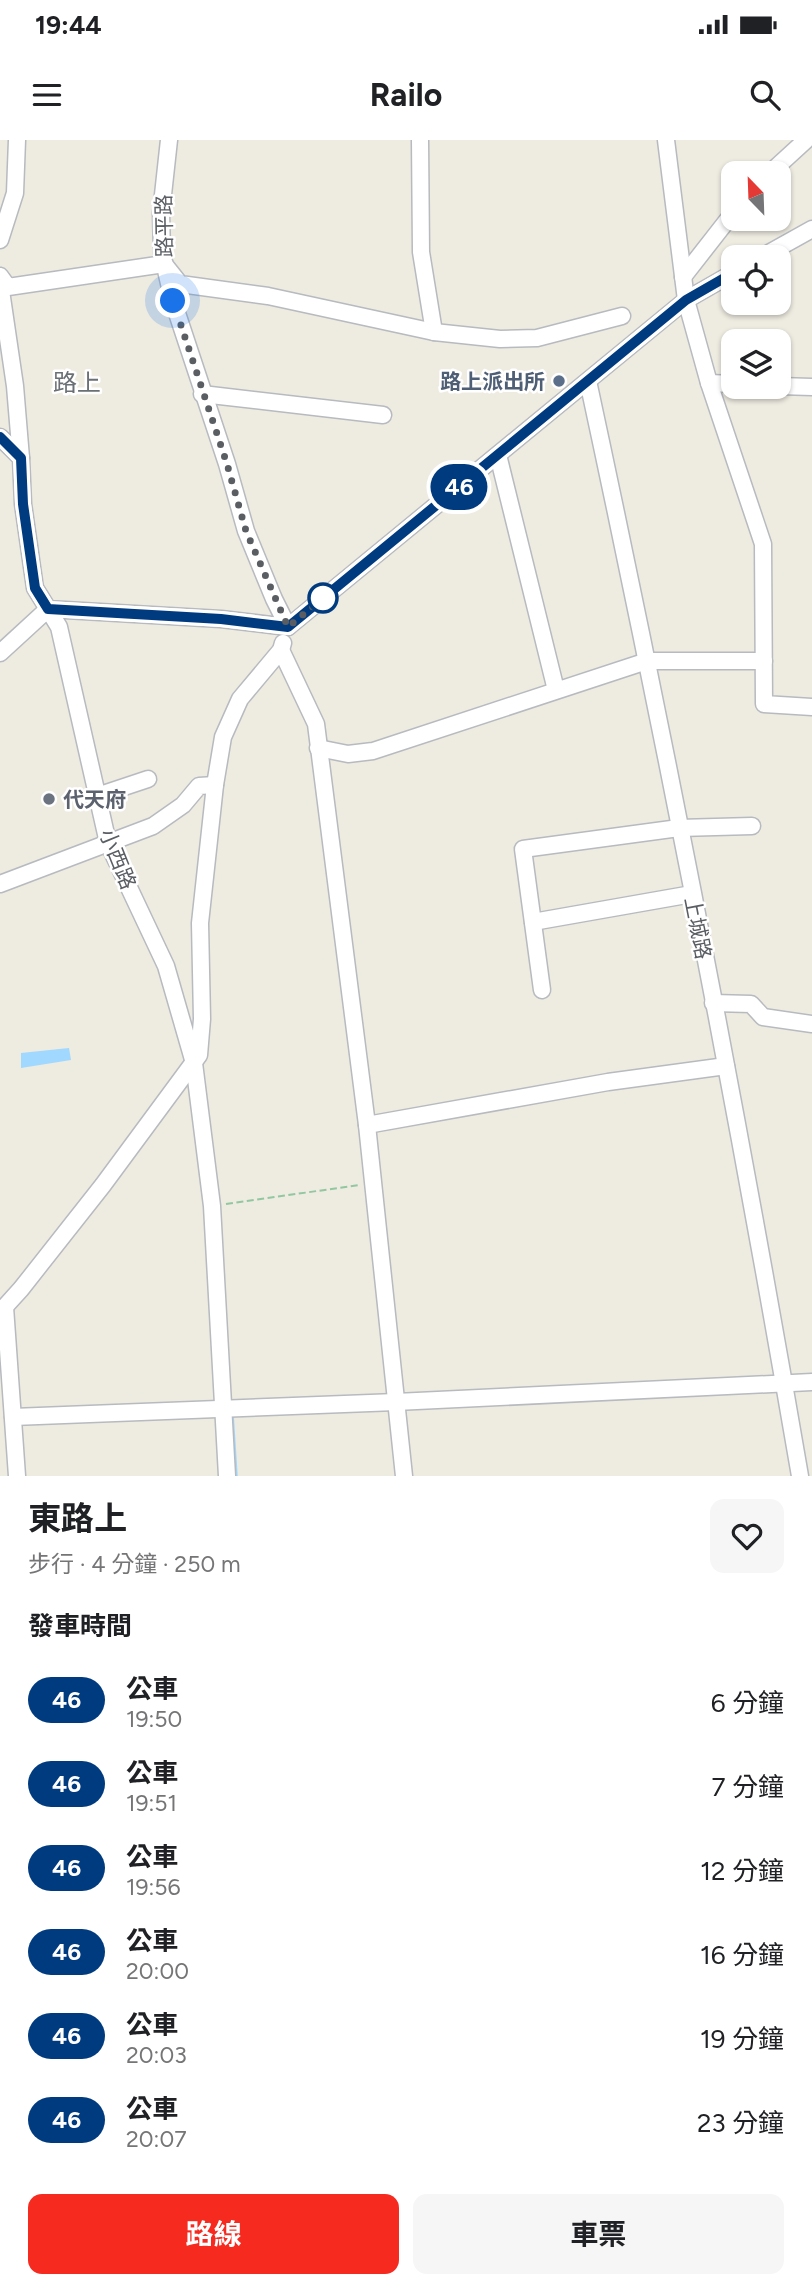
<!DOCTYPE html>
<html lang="zh-TW">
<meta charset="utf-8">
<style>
:root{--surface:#fff;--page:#f6f6f6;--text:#202124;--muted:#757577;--accent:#f62a1f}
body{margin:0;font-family:Figtree,"Noto Sans TC",sans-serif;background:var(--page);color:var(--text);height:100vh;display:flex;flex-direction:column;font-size:26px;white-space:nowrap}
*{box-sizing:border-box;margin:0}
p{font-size:23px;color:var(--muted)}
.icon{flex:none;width:38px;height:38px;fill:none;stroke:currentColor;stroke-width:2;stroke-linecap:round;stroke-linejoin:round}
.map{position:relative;height:1336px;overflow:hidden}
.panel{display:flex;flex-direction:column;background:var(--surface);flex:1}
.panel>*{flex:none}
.badge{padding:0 14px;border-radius:23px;font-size:24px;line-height:46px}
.needle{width:46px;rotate:337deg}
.controls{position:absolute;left:721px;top:21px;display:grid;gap:14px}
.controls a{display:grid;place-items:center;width:70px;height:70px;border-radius:14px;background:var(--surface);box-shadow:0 2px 5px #0004;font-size:35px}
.you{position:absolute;width:35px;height:35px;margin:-18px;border:5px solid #fff;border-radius:50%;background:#1a73e8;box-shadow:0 0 0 10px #1a73e833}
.map>.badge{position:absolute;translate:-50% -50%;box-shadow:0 0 0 4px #fff}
h2{padding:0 28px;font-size:26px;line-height:63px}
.round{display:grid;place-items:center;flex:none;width:74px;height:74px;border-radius:14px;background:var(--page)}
.head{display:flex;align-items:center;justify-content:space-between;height:119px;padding:0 28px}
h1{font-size:33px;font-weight:700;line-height:52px}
.cta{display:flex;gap:14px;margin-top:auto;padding:14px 28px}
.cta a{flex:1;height:80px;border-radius:14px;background:var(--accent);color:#fff;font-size:28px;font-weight:700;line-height:80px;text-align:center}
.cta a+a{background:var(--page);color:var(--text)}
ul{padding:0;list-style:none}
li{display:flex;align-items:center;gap:21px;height:84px;padding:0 28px}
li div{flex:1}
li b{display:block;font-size:26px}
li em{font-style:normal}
li .badge{min-width:77px;font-weight:700;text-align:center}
.status{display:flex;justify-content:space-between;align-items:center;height:49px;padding:0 35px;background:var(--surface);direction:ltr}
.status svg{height:19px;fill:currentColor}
header{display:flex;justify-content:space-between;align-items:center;height:91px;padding:0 28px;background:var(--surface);font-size:32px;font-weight:700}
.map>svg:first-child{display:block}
.water{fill:#a0d8ff}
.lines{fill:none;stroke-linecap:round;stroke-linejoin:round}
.stream{stroke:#a0d8ff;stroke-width:3.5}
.minor-casing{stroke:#b7babf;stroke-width:19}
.path{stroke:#92c79f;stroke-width:2;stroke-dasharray:7 3.5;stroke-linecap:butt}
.minor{stroke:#fff;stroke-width:16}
.line-casing{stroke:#fff;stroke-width:16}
.line{stroke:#003b80;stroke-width:10}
.walk{stroke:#5a5e63;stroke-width:7;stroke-dasharray:0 12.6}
.service-dot{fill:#5c6f8a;stroke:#fff;stroke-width:2.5}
.stop-dot{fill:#fff;stroke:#003b80;stroke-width:3.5}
.worship-dot{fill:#6b7280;stroke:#fff;stroke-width:2.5}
.labels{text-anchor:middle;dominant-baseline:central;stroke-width:5;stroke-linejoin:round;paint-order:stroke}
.street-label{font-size:21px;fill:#5a5e63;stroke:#fff}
.service-label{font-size:21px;font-weight:bold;fill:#4e5e75;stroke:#fff;text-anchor:end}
.worship-label{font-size:21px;font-weight:bold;fill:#5b616d;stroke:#fff;text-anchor:start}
.quarter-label{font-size:24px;fill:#6a7075;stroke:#fff}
</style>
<div class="status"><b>19:44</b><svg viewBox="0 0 49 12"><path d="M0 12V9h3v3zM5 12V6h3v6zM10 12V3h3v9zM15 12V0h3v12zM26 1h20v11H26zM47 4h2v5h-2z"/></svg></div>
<header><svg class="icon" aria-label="menu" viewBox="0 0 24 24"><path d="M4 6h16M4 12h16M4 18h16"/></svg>Railo<svg class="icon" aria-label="search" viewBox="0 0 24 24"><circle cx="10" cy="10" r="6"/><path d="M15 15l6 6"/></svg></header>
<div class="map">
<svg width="812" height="1336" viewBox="0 0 812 1336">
<rect width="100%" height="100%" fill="#eeebe1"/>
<polygon class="water" points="69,908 71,920 21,928 21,913"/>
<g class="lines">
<polyline class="stream" points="232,1274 236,1336"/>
<defs>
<g id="minor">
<polyline points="169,0 161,73 162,113 173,161 227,324 246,391 274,459 288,487"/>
<polyline points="420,0 421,112 434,192"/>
<polyline points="666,0 686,160 709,243 763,404 764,564 812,567"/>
<polyline points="770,33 806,0"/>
<polyline points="0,100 15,53 17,0"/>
<polyline points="762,117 812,89"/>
<polyline points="0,136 8,147 164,124 180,144 268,156 434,192 500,199 537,198 622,176"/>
<polyline points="683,137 733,73"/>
<polyline points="0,144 15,246 21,318"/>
<path d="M588 241C666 604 737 969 800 1336"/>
<polyline points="709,243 733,244"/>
<polyline points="779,246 812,247"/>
<polyline points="202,254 383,275"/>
<polyline points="0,297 21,318 23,364 35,448 48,469 221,479 288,487 686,160 733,133"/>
<polyline points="498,315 556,550"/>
<polyline points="281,510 316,584 367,985 404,1336"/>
<polyline points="0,513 48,469 59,487 108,703 166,826 194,923 212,1066 227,1336"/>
<polyline points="318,608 348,614 373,611 647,521 764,521"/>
<polyline points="97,656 148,639"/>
<polyline points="0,744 153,686 183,665 199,646 215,645"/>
<polyline points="533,782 692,754"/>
<polyline points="542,850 523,709 679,688 752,686"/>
<polyline points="713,863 751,864 763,877 812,884"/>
<polyline points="367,985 608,942 726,926"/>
<polyline points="5,1167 17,1336"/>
<polyline points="0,1172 21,1149 103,1045 199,915 202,879 200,783 215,645 223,597 240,559 281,510 283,503"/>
<polyline points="13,1277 396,1262 812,1242"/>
</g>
</defs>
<use href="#minor" class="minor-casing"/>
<polyline class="path" points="226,1064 359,1045"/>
<use href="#minor" class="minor"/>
</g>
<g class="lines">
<defs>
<polyline id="line" points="0,297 21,318 23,364 35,448 48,469 221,479 288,487 686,160 733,133"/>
</defs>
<use href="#line" class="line-casing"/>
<use href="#line" class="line"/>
<polyline class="walk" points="173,161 227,324 246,391 288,487 323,458"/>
</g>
<circle class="service-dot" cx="559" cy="241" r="7"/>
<circle class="stop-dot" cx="323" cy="458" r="14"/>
<circle class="worship-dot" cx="49" cy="659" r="7"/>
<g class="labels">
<g class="street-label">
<text transform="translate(164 86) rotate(-91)">路平路</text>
<text transform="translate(118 719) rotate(68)">小西路</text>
<text transform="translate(698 788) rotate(79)">上城路</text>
</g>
<g class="service-label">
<text x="545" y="241">路上派出所</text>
</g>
<g class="worship-label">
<text x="63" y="659">代天府</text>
</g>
<g class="quarter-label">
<text x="77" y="242">路上</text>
</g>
</g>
</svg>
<div class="controls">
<a><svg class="needle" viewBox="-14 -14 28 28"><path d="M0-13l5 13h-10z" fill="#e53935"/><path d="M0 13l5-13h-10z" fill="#757577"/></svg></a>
<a><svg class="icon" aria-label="locate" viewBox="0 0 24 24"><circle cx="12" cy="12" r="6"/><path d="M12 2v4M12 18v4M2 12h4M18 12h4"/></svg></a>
<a><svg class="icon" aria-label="layers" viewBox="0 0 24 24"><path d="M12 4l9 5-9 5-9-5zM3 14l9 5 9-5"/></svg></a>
</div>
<div class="you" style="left:173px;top:161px"></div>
<b class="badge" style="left:459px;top:347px;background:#003b80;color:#fff">46</b>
</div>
<section class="panel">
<div class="head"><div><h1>東路上</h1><p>步行 · 4 分鐘 · 250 m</p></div><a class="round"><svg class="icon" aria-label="heart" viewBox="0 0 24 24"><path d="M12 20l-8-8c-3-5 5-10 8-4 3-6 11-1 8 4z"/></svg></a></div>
<h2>發車時間</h2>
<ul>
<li><span class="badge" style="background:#003b80;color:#fff">46</span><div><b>公車</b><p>19:50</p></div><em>6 分鐘</em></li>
<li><span class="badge" style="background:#003b80;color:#fff">46</span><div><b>公車</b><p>19:51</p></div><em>7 分鐘</em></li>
<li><span class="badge" style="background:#003b80;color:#fff">46</span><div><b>公車</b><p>19:56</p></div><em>12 分鐘</em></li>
<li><span class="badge" style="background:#003b80;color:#fff">46</span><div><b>公車</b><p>20:00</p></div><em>16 分鐘</em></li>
<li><span class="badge" style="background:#003b80;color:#fff">46</span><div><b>公車</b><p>20:03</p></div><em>19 分鐘</em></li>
<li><span class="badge" style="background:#003b80;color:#fff">46</span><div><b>公車</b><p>20:07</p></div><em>23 分鐘</em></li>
</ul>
<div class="cta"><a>路線</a><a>車票</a></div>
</section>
